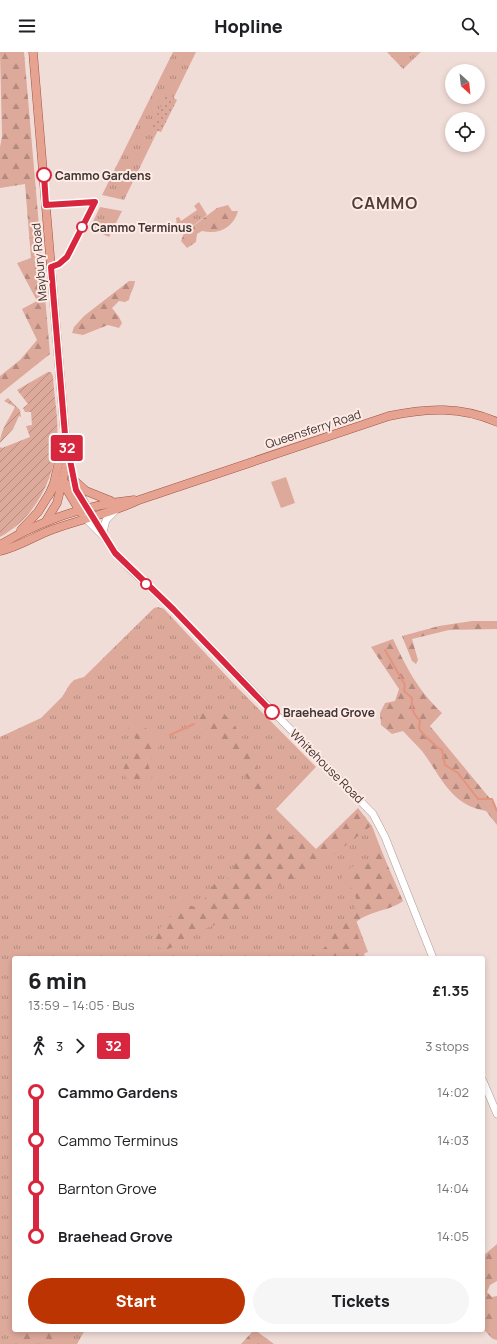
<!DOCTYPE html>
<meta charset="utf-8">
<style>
:root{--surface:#fff;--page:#f6f6f6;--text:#202124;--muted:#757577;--accent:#bc3402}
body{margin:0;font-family:Manrope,sans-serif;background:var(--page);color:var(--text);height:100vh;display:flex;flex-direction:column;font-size:15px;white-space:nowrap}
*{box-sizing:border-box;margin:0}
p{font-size:13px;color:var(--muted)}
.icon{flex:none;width:22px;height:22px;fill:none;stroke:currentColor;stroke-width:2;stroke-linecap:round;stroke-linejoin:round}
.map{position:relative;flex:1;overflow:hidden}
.side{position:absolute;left:12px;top:904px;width:473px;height:376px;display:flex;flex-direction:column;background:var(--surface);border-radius:4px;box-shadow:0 2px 6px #0003}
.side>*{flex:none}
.badge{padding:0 8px;border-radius:3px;font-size:14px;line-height:26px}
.needle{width:26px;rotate:153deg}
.tools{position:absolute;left:445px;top:12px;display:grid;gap:8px}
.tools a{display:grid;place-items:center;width:40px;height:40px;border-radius:50%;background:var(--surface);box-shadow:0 2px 6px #0003;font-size:20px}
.map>.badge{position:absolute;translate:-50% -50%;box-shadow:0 0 0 2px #fff}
.legs{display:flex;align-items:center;gap:6px;height:44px;padding:0 16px;font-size:13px}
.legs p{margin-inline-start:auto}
.head{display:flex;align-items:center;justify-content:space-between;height:68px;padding:0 16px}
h1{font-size:22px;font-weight:800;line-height:30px}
.primary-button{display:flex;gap:8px;margin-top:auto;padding:8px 16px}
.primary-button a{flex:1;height:46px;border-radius:24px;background:var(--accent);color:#fff;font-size:16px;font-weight:800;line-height:46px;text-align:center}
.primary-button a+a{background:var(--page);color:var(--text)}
ul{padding:0 16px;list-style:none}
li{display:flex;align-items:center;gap:14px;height:48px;font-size:15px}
li i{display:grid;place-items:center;width:6px;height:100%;margin:0 5px;background:currentColor}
li i::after{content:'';width:10px;height:10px;margin:-5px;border:3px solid;border-radius:50%;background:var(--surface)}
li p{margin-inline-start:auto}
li:first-child i{background:linear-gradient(#0000 50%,currentColor 0)}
li:last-child i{background:linear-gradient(currentColor 50%,#0000 0)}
header{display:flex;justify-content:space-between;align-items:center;height:52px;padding:0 16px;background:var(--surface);font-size:18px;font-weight:800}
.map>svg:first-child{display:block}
.grass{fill:url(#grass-tufts)}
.forest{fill:url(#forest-firs)}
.park{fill:url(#park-dots)}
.garden{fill:url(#garden-furrows)}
.pitch{fill:#dda99b}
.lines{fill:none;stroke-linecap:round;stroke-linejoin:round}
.stream{stroke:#e4947e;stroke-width:2}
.secondary-casing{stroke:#ae9c96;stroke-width:8}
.primary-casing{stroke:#a05540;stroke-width:9}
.secondary{stroke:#fff;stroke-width:7}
.primary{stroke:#e6a391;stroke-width:8}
.line-1-casing{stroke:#fff;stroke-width:9}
.line-1{stroke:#d7263d;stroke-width:6}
.stop-1-dot{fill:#fff;stroke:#d7263d;stroke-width:2}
.labels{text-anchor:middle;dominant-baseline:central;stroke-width:4;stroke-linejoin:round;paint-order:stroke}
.stop-label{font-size:12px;font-weight:bold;fill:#3d3634;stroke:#ffeae5;text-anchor:start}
.street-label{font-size:12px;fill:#3d3634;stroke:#ffeae5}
.district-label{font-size:16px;font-weight:bold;letter-spacing:1px;fill:#4d3d39;stroke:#ffeae5}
</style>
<header><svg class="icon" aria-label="menu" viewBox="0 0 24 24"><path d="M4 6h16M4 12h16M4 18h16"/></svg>Hopline<svg class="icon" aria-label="search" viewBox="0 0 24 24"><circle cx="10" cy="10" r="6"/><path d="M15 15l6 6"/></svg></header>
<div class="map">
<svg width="497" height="1292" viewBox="0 0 497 1292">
<defs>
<pattern id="grass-tufts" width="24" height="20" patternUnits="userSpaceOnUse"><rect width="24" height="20" fill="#dda99b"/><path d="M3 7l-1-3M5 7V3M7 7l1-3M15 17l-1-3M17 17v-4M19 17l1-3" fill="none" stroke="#b48a7f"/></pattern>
<pattern id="forest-firs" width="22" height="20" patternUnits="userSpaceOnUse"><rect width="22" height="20" fill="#dda99b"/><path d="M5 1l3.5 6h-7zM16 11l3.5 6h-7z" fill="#b48a7f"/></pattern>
<pattern id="park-dots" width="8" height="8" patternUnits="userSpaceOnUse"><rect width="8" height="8" fill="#dda99b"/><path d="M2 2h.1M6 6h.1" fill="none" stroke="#b48a7f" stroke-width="1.8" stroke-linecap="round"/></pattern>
<pattern id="garden-furrows" width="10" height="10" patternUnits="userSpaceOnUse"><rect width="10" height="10" fill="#dda99b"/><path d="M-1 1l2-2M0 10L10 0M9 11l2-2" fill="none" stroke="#b48a7f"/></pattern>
</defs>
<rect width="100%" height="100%" fill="#f1ddd8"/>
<g class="grass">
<polygon points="173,0 196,0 124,148 102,143"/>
<polygon points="387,0 421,0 403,17"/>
<polygon points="199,150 207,163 186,179 184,176 178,180 176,166 179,165 181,169 197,158 194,154"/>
<polygon points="100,155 122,159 109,185 90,176"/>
<polygon points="158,555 164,557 233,631 316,715 276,757 316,797 358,756 372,774 401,849 356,868 368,900 350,906 14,906 14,1278 85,1278 77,1292 0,1292 0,685 41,666 62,645 70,632 74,628 84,625 154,556"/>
</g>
<g class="forest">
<polygon points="0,0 24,0 50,302 0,342 0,324 20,308 37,288 22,257 37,249 17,211 31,206 25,132 0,136 0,95 2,84"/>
<path d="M228 153 232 159H238C233 176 219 183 202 179L197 182 196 190 187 196 181 189 184 181 217 156Z"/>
<path d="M129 229H135C134 237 130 241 129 248L125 250 119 249 112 256 119 265 122 271 119 276 108 273 83 283 72 281 74 275 84 264Z"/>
<polygon points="472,569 497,569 497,577 449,578 412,587 418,608 416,612 412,609 402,584 439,574"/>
<path d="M393 587C407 617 418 638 442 661L430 674 492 749 497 758V773L486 759C450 753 441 724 422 699 416 692 409 686 403 679L392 682 381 673 380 661 385 651 395 649 399 637 371 595Z"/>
<path d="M222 660C241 676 261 718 264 743 246 736 245 715 233 701 222 689 207 680 198 666L199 661Z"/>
<path d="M138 668C145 677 156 683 160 693L148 712 152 724 151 730 129 729 122 720 136 688 129 678 128 672 132 669Z"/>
<path d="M358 757 371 774 310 821 283 831 254 852 223 870 206 876 181 892 165 898 156 894 153 889V883L182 853H188L199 856 214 832 231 825C236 808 238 796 255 787 261 784 266 781 273 782 282 783 289 786 298 784L317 798Z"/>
<path d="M378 791 403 849C390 859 371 858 356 870 354 882 364 893 365 906H307C319 899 330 896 332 881L342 875 355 856 357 850 354 839 341 827 349 816 371 807 367 800Z"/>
<polygon points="0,1090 4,1096 0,1113 3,1122 0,1124"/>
<polygon points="497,1192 497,1229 490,1233 487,1240 492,1245 497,1244 497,1288 493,1287 483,1277 483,1204"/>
<polygon points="16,1278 58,1278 57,1292 15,1292"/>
<polygon points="254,1278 255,1278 274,1292 241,1292"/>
</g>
<polygon class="park" points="167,42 177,48 161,80 150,76"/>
<g class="garden">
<path d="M48 320H51L53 324C54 345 59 367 57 388 55 427 35 466 0 485V395L2 396 30 385 26 374 32 373 31 360H25L23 356 28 352 17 338Z"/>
<path d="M8 346 20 358 21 365 19 364 13 377 0 391C0 378 10 366 15 355L4 349Z"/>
</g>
<polygon class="pitch" points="286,425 295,451 281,456 271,430"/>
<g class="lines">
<g class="stream">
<path d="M385 598 405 633 404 639 412 646C411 656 413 662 420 669 420 671 419 674 419 676 420 680 437 696 442 698L445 713 458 721 478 747H492L497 759"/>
<polyline points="170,683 194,672"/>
</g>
<defs>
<g id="secondary">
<polyline points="92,464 104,483"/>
<polyline points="85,466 105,486 115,501 128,515 174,558 373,762 385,785 433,906"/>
<polyline points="103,480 106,468 115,459"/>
<polyline points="483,1029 497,1062"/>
</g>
<g id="primary">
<polyline points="33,0 65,383 54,431 49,443"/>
<polyline points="66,388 74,432 88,458"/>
<polyline points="61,428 81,461"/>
<polyline points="76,430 86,439 111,449"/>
<polyline points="46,469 57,451 68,406"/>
<polyline points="21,478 38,460 55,433 65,431 76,438"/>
<path d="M0 493C43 467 85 453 134 448"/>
<path d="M0 499C19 495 36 483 54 477 82 467 112 461 139 448L389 364C427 356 461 354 497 370"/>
</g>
</defs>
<use href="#secondary" class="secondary-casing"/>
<use href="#primary" class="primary-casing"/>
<use href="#secondary" class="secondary"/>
<use href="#primary" class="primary"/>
</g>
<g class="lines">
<defs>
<polyline id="line-1" points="44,123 46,153 95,150 67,205 59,212 51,215 65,383 76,438 115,501 174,558 272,660"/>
</defs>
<use href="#line-1" class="line-1-casing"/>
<use href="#line-1" class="line-1"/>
</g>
<g class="stop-1-dot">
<circle cx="44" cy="123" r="7"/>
<circle cx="82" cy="175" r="5"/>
<circle cx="146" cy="532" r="5"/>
<circle cx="272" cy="660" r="7"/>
</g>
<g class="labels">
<g class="stop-label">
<text x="55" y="123">Cammo Gardens</text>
<text x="91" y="175">Cammo Terminus</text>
<text x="283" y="660">Braehead Grove</text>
</g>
<g class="street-label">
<text transform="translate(39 210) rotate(-95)">Maybury Road</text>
<text transform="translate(313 377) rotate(-18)">Queensferry Road</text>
<text transform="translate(327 714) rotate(45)">Whitehouse Road</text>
</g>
<g class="district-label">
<text x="385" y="151">CAMMO</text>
</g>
</g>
</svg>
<div class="tools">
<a><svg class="needle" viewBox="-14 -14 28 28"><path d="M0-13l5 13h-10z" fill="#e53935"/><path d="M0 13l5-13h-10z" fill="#757577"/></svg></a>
<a><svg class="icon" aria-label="locate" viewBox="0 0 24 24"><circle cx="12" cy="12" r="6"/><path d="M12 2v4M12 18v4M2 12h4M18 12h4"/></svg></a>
</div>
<b class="badge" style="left:67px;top:396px;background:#d7263d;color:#fff">32</b>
<section class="side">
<div class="head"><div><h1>6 min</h1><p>13:59 – 14:05 · Bus</p></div><b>£1.35</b></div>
<div class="legs"><svg class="icon" aria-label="walk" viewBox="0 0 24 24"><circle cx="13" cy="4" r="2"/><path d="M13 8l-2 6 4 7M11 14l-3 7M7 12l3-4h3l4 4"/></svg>3<svg class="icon" aria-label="forward" viewBox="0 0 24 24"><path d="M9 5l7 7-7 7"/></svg><b class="badge" style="background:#d7263d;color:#fff">32</b><p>3 stops</p></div>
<ul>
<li><i style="color:#d7263d"></i><b>Cammo Gardens</b><p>14:02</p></li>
<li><i style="color:#d7263d"></i><span>Cammo Terminus</span><p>14:03</p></li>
<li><i style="color:#d7263d"></i><span>Barnton Grove</span><p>14:04</p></li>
<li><i style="color:#d7263d"></i><b>Braehead Grove</b><p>14:05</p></li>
</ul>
<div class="primary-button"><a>Start</a><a>Tickets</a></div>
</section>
</div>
